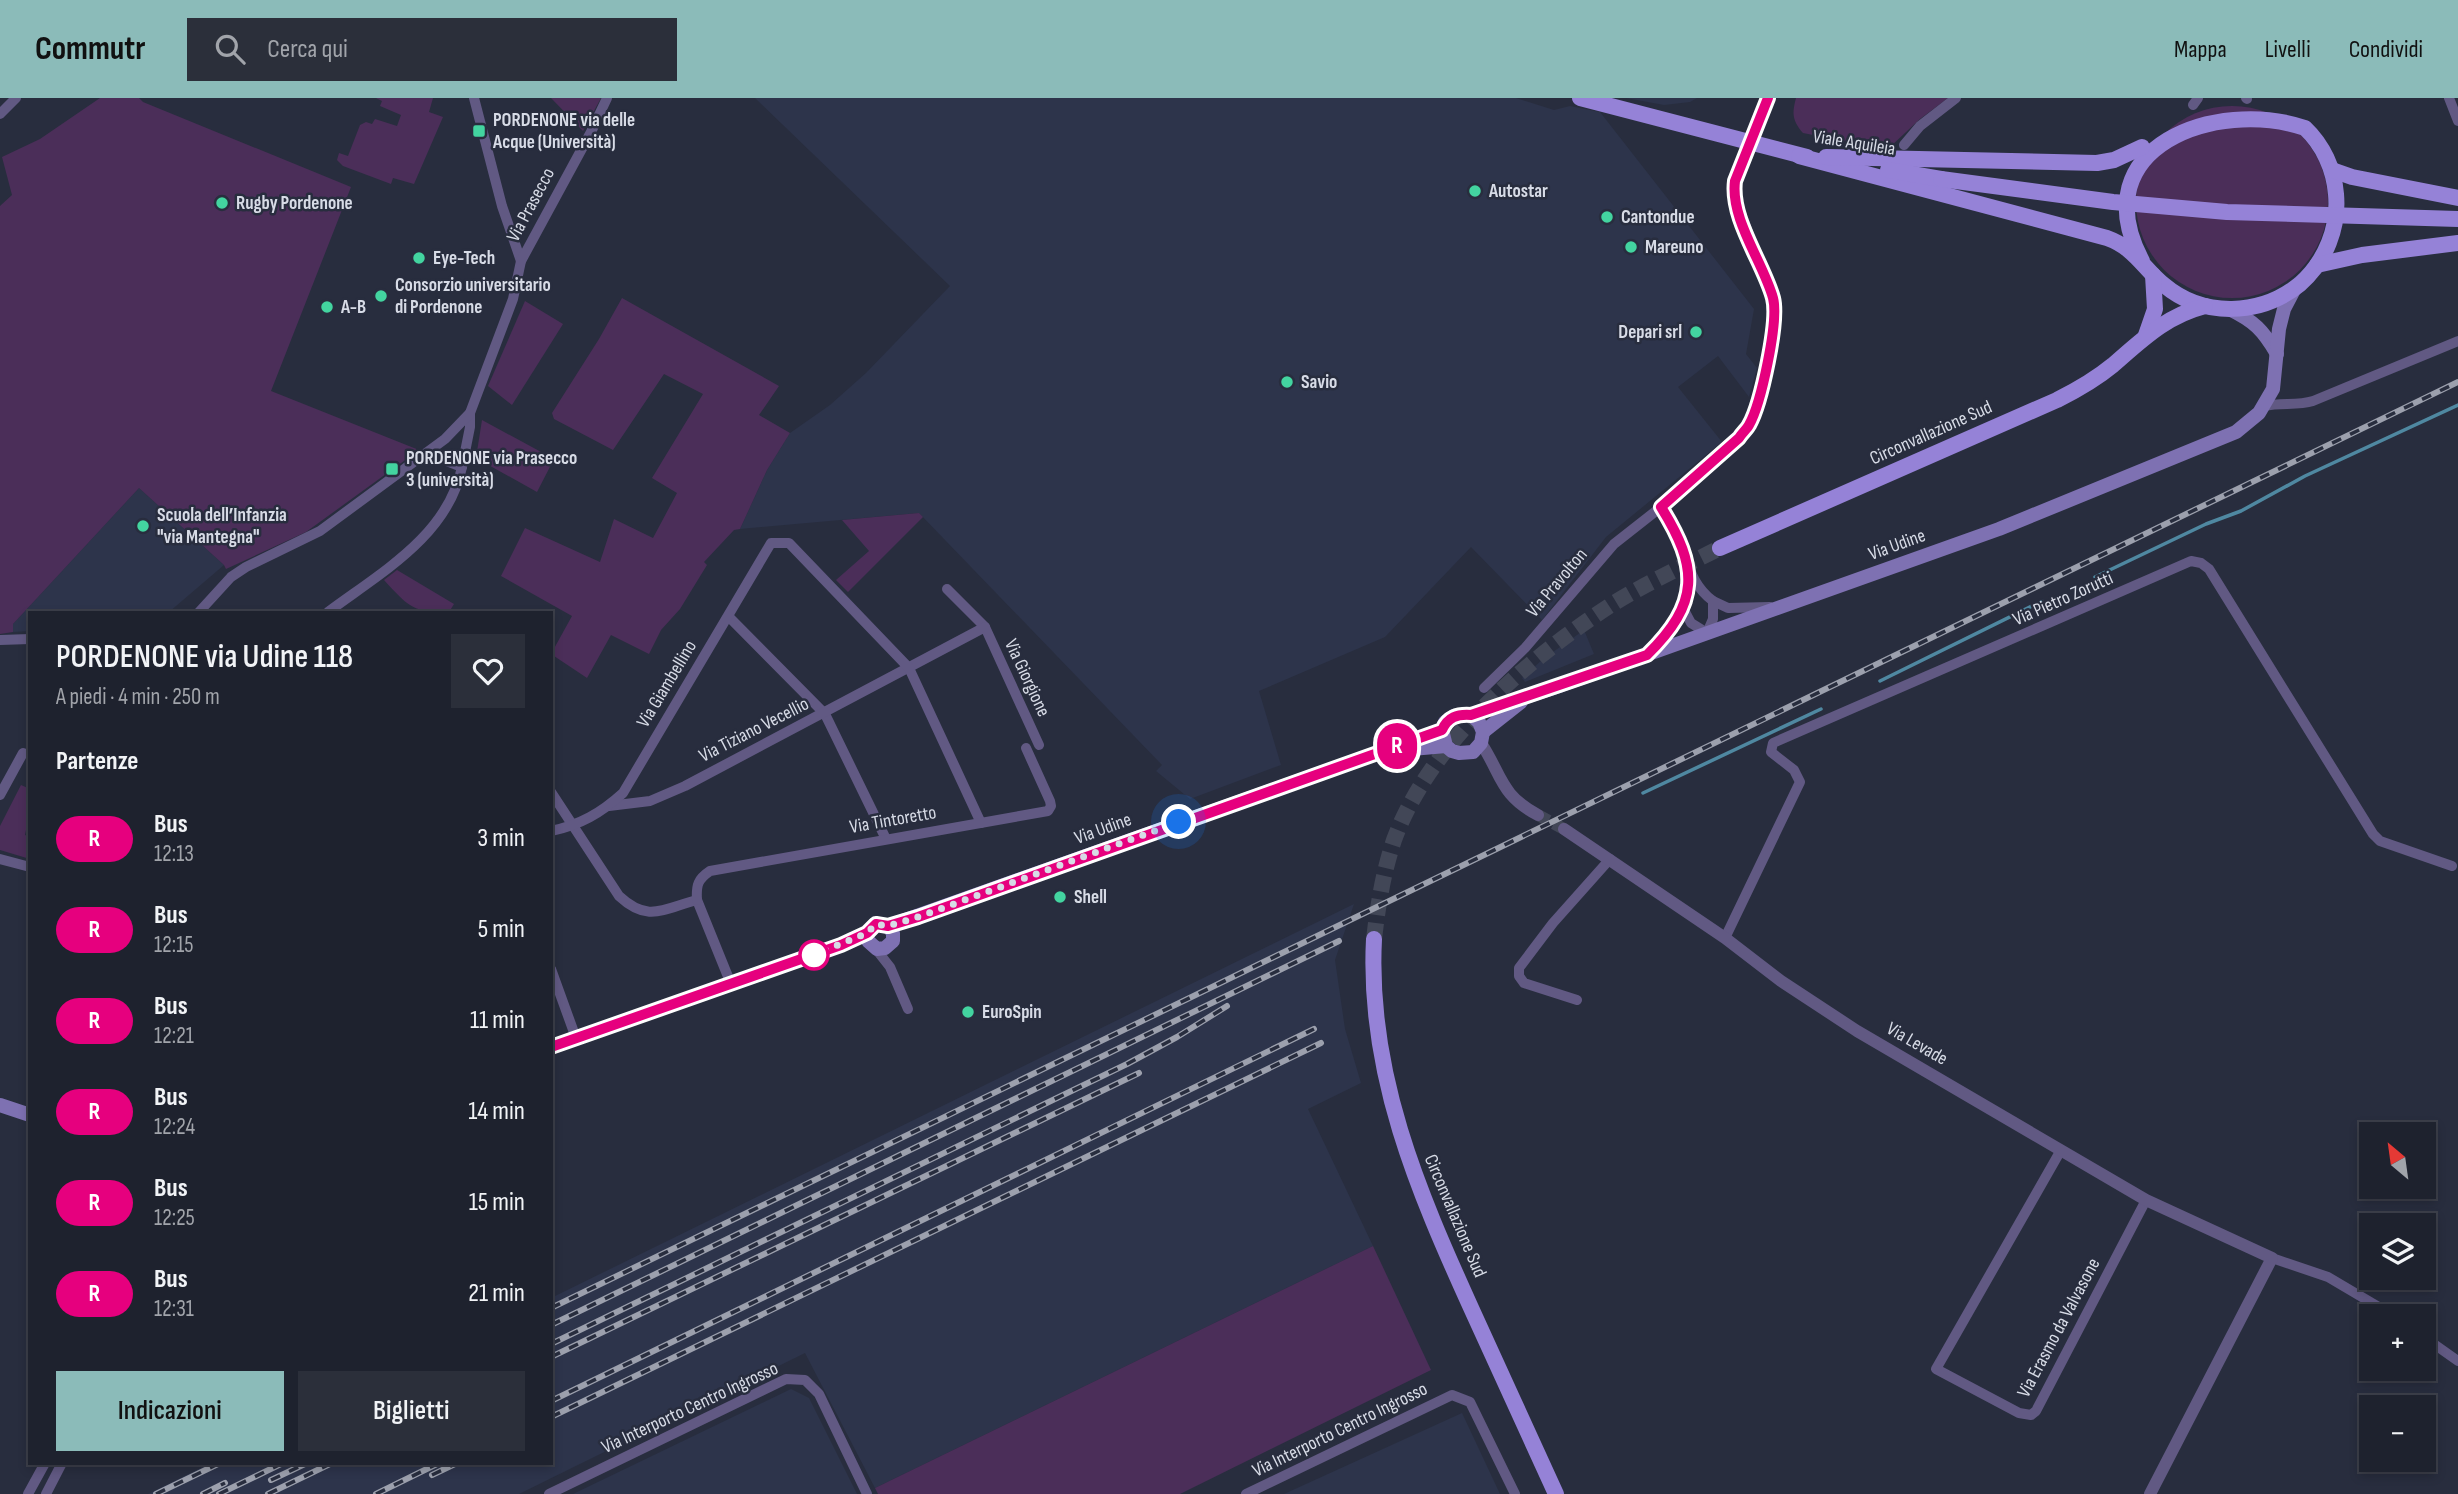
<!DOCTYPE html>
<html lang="it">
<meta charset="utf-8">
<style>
:root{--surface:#1e222e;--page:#2b2f3a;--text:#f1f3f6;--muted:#a1a4aa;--line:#3c3f4a;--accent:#8bbbb9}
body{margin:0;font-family:"Sofia Sans Condensed",sans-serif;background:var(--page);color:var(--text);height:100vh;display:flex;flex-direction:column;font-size:26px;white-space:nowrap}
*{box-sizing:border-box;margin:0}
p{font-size:23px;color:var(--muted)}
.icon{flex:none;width:38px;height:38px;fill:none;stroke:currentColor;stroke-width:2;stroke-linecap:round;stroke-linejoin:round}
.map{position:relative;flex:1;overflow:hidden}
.drawer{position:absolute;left:28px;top:513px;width:525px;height:854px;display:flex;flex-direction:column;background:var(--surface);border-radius:0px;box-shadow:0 4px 10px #0003,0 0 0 2px var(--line)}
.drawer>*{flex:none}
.badge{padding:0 14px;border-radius:23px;font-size:24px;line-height:46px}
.needle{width:46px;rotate:331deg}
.controls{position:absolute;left:2359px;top:1024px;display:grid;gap:14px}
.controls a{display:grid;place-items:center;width:77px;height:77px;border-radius:0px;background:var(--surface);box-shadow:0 4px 10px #0003,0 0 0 2px var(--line);font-size:35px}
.you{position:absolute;width:35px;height:35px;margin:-18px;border:5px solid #fff;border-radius:50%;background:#1a73e8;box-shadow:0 0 0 10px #1a73e833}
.map>.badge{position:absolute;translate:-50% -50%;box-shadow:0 0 0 4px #fff}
h2{padding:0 28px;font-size:26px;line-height:63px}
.round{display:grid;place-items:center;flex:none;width:74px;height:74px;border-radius:0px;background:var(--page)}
.headline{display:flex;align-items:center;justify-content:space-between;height:119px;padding:0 28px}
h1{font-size:33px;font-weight:600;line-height:52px}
.cta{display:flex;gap:14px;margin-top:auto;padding:14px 28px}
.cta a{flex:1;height:80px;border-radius:0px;background:var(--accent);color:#111;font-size:28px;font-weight:600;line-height:80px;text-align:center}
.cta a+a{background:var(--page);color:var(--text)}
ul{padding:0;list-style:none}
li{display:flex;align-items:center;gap:21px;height:91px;padding:0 28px}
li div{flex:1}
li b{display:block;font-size:26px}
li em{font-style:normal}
li .badge{min-width:77px;font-weight:700;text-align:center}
header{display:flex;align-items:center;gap:42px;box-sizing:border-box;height:98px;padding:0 35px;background:var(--accent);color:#111}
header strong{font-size:33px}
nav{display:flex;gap:38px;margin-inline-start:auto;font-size:24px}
.search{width:490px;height:63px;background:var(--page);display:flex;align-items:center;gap:18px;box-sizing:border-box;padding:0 24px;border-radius:0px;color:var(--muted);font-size:26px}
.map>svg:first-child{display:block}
.built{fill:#2d344b}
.green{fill:#4b2e59}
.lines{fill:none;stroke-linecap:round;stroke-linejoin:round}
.stream{stroke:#4f88a1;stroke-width:3.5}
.tertiary-tunnel{stroke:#424757;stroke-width:12;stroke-dasharray:12 6;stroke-linecap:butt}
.primary-tunnel{stroke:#424757;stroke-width:16;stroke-dasharray:16 8;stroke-linecap:butt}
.minor{stroke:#615983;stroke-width:10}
.tertiary{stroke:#615983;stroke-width:12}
.secondary{stroke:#7e71b2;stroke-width:14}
.primary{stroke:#9582d7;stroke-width:16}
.rail-casing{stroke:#9ca0ad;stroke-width:6}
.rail{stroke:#282d3e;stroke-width:3.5;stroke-dasharray:10;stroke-linecap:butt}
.primary-bridge{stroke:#9582d7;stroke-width:16}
.line-casing{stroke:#fff;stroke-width:16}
.line{stroke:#e6007e;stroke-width:10}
.walk{stroke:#d7dbe6;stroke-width:7;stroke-dasharray:0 12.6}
.poi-dot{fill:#43d4a0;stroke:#282d3e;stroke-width:2.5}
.stop-dot{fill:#fff;stroke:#e6007e;stroke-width:3.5}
.labels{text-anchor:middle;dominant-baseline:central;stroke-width:5;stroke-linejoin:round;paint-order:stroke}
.poi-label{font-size:19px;font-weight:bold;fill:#d7dbe6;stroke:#282d3e;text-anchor:start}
.street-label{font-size:19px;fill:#d7dbe6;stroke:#282d3e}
</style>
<header>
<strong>Commutr</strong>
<div class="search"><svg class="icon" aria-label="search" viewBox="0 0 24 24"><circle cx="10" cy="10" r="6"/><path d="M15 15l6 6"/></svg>Cerca qui</div>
<nav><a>Mappa</a><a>Livelli</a><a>Condividi</a></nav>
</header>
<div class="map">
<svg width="2458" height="1396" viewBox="0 0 2458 1396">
<rect width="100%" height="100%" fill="#282d3e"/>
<g class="built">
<polygon points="755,0 1516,0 1554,12 1570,8 1600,14 1754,211 1746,256 1757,270 1749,299 1718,258 1678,289 1722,344 1606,439 1542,522 1471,449 1385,539 1259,593 1281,667 1190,701 1156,673 1162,667 919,415 740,431 767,372 790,335 830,307 866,275 950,188"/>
<polygon points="1626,0 1697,0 1690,4 1664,7"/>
<polygon points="139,390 224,467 169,514 30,514 30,533 13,534 13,526"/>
<polygon points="1584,532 1594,556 1525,584 1522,580 1543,561"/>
<polygon points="1354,806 1335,862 1345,931 1361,985 1308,1011 1373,1148 875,1390 805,1255 519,1396 148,1396 211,1365 551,1365 551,1200"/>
<polygon points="791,1291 809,1300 857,1396 573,1396"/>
<polygon points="1462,1315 1500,1396 1284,1396"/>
</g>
<g class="green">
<polygon points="100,0 139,0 143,4 351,89 271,293 419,352 306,434 226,471 224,467 139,390 13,526 13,534 0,536 0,108 12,97 2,59 40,41"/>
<polygon points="376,0 433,0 429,14 443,19 414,86 393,80 391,86 343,68 337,62 339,55 348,58 360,27 366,24 372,26 375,21 397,28 401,17 380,8 382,3"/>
<polygon points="551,0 601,0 583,33"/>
<path d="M1796 0H1948L1920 21 1891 48 1884 51 1803 35C1792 22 1792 15 1796 0Z"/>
<circle cx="2232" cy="104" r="96"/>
<polygon points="622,200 779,288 759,317 790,335 767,372 740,431 734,432 704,464 707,467 680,511 661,532 649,556 611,537 587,580 551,556 572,518 501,478 525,430 600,464 614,421 653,440 677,395 652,380 703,296 664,276 613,352 554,321 552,315 599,241"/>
<polygon points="525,203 563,226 512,307 488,288"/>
<polygon points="482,322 554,361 537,394 476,360"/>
<polygon points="919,415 923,419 848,494 836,482 869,453 842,422"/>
<path d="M397 472 454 506 449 514C413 515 408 508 384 482Z"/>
<polygon points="21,687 30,691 30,712 25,737 30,739 30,761 0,752 0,728"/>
<polygon points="1373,1148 1431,1272 1180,1396 878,1396 875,1390"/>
</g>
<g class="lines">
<g class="stream">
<polyline points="2095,479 2206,426 2241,413 2305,378 2458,307"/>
<polyline points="1880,583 2042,503"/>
<polyline points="1643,695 1821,611"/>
</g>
<polyline class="tertiary-tunnel" points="1538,717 1564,731"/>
<path class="primary-tunnel" d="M1374 841C1378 807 1383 775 1394 742 1429 646 1527 561 1611 507 1646 485 1684 468 1720 450"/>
<g class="minor">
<polyline points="474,0 502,108 521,163"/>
<polyline points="2246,0 2247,1"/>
<polyline points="2449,0 2458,23"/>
<polyline points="2193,7 2198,0"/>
<polyline points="0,16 16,0"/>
<polyline points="1755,30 1768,0"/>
<polyline points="1904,47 1920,28 1956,0"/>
<path d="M2264 308C2281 304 2297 308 2313 303L2458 243"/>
<polyline points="423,358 439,360 462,369 470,329 470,315"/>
<polyline points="947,491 985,529"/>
<polyline points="1713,503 1728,510 1770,509"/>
<path d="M1683 510 1691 525 1707 535 1713 521V503C1692 487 1689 468 1680 444 1676 431 1668 420 1661 409L1739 339 1749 327 1757 308 1774 226 1775 212 1773 200 1736 102 1735 83 1744 60"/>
<polyline points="199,514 231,479 246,469 320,433 445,341 470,315 513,201 521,163 591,34 607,0"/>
<path d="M328 514C380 475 448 438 462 369"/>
<polyline points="729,519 825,616 886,741"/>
<polyline points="0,542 30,541"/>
<path d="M1651 553C1674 530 1687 509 1689 475"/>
<polyline points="1484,590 1525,550 1614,446 1661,409"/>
<path d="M551 694 619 798C648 825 663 811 697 802L731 886"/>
<polyline points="0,697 23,655"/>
<polyline points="609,708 650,703 685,688 985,529 1039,647"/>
<path d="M551 733C580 727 601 715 623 695L771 445H789L909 570 981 725"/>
<polyline points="0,761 30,769"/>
<path d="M697 802C696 787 698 781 710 773L1048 713 1051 708 1050 703 1026 650"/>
<polyline points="1725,840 1800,684 1794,672 1771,654 1773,645 2191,463 2201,465 2209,471 2373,736 2380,743 2452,768"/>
<polyline points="875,850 890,869 908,911"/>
<polyline points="551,871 576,940"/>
<polyline points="1577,902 1524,885 1519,878 1519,870 1553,825 1610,761"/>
<polyline points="2061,1052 1936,1271 2019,1315 2031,1317 2036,1313 2146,1102"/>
<polyline points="2272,1160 2328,1179 2394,1218"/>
<polyline points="2424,1239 2458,1263"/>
<polyline points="28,1396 45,1365"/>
<polyline points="46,1396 62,1365"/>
<polyline points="549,1396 786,1281 805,1282 819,1296 867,1396"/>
<polyline points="1246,1396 1452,1297 1470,1304 1515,1396"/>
</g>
<g class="tertiary">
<path d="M1481 645C1502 677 1500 697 1538 717"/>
<polyline points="1564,731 1725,840 1781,883 1857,933 2146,1102 2272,1160 2150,1396"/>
</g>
<g class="secondary">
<path d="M2229 211C2254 223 2263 232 2277 256"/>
<polyline points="1471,617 1479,624 1483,634 1481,645 1473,654 1459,655 1452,653 1446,648 1442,632 1445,624 1454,618 1471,617 1562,587 1999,431 2236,334 2259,315 2273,291 2279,231 2284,211 2295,190"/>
<polyline points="1483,634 1521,604"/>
<polyline points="1400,652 1446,648"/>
<polyline points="888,828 1442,632"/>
<polyline points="551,949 841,847 867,835 876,826 888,828 893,835 893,843 885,850 877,851 868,843 867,835"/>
<polyline points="0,1007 30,1017"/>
</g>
<g class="primary">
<polyline points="1580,0 1807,59"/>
<path d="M1799 58 2107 140C2135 150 2143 170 2164 187 2203 220 2261 218 2300 186 2326 163 2339 129 2336 96 2334 71 2323 47 2305 30 2217 0 2081 48 2142 163"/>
<polyline points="1826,59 2097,65 2114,62 2142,49"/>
<polyline points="1888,72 1941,81"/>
<polyline points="2332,72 2352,79 2458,100"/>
<polyline points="2317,167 2362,157 2458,145"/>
<polyline points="2146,237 2155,211 2153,177"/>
<path d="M1720 450 2057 302C2077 292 2096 281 2113 267 2143 241 2166 218 2205 208"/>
<path d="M1374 841C1367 975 1418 1093 1472 1212 1500 1273 1528 1335 1556 1396"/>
</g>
<defs>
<g id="rail">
<polyline points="551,1210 2458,284"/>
<polyline points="551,1227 1339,843"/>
<polyline points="551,1246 1127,966 1177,939 1227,908"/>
<polyline points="551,1259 1139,975"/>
<polyline points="551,1303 1314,931"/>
<polyline points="551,1319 1321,945"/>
<polyline points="432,1377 457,1365"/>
<polyline points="271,1382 307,1365"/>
<polyline points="156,1396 220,1365"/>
<polyline points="203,1396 225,1385"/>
<polyline points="219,1396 283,1365"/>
<polyline points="268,1396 332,1365"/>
<polyline points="376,1396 439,1365"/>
</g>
</defs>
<use href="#rail" class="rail-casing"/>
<use href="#rail" class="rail"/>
<polyline class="primary-bridge" points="1941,81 2113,104 2227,114 2458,121"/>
</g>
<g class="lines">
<defs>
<path id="line" d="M551 949 841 847 867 835 876 826 888 828 918 819 1442 632C1448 619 1457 616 1471 617L1647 557C1700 505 1699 470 1661 409L1739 340C1742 335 1747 331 1749 327 1761 306 1779 223 1773 200 1763 164 1730 121 1735 83L1768 0"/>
</defs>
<use href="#line" class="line-casing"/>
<use href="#line" class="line"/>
<polyline class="walk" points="814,857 867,835 876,826 888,828 918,819 1179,724"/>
</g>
<g class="poi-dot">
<rect x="472" y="26" width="14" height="14" rx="3.5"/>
<circle cx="1475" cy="93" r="7"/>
<circle cx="222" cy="105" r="7"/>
<circle cx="1607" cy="119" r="7"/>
<circle cx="1631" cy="149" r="7"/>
<circle cx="419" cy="160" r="7"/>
<circle cx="381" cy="198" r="7"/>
<circle cx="327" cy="209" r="7"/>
<circle cx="1696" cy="234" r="7"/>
<circle cx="1287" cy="284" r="7"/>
<rect x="385" y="364" width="14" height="14" rx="3.5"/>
<circle cx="143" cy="428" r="7"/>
<circle cx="1060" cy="799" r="7"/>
<circle cx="968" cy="914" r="7"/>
</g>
<circle class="stop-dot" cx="814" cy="857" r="14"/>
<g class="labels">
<g class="poi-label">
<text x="493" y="22">PORDENONE via delle<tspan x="493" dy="22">Acque (Università)</tspan></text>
<text x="1489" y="93">Autostar</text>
<text x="236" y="105">Rugby Pordenone</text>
<text x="1621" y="119">Cantondue</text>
<text x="1645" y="149">Mareuno</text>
<text x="433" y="160">Eye-Tech</text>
<text x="395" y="187">Consorzio universitario<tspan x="395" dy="22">di Pordenone</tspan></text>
<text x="341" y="209">A-B</text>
<text x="1682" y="234" text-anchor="end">Depari srl</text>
<text x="1301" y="284">Savio</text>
<text x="406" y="360">PORDENONE via Prasecco<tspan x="406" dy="22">3 (università)</tspan></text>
<text x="157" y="417">Scuola dell’Infanzia<tspan x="157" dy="22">"via Mantegna"</tspan></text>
<text x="1074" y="799">Shell</text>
<text x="982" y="914">EuroSpin</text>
</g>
<g class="street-label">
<text transform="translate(1854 45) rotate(9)">Viale Aquileia</text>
<text transform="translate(531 107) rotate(-62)">Via Prasecco</text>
<text transform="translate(1931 335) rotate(-24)">Circonvallazione Sud</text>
<text transform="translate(1897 447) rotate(-20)">Via Udine</text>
<text transform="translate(1557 485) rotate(-50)">Via Pravolton</text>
<text transform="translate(2063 501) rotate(-24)">Via Pietro Zorutti</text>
<text transform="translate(1027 580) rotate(65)">Via Giorgione</text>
<text transform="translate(667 586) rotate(-59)">Via Giambellino</text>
<text transform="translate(754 632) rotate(-27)">Via Tiziano Vecellio</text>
<text transform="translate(893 722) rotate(-10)">Via Tintoretto</text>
<text transform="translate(1103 731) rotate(-20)">Via Udine</text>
<text transform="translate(1917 946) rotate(30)">Via Levade</text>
<text transform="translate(1455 1118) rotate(67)">Circonvallazione Sud</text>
<text transform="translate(2059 1230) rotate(-62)">Via Erasmo da Valvasone</text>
<text transform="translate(690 1310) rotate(-25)">Via Interporto Centro Ingrosso</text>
<text transform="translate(1340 1332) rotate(-26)">Via Interporto Centro Ingrosso</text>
</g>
</g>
</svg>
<div class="controls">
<a><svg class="needle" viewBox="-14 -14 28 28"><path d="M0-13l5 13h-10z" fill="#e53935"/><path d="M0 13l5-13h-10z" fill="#a1a4aa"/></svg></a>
<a><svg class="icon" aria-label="layers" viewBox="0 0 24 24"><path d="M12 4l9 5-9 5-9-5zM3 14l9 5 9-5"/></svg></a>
<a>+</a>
<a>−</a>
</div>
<div class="you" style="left:1179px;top:724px"></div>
<b class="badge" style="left:1397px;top:648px;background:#e6007e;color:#fff">R</b>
<section class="drawer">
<div class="headline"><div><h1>PORDENONE via Udine 118</h1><p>A piedi · 4 min · 250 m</p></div><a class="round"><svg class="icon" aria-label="heart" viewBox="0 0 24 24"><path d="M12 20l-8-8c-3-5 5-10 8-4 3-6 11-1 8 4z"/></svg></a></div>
<h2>Partenze</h2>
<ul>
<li><span class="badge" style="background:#e6007e;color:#fff">R</span><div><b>Bus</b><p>12:13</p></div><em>3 min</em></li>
<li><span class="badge" style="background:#e6007e;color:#fff">R</span><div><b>Bus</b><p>12:15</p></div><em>5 min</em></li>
<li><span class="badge" style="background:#e6007e;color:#fff">R</span><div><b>Bus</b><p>12:21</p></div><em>11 min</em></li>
<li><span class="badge" style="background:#e6007e;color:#fff">R</span><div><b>Bus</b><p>12:24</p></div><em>14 min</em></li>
<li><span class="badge" style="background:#e6007e;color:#fff">R</span><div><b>Bus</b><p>12:25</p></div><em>15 min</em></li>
<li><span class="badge" style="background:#e6007e;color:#fff">R</span><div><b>Bus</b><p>12:31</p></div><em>21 min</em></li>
</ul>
<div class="cta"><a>Indicazioni</a><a>Biglietti</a></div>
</section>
</div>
